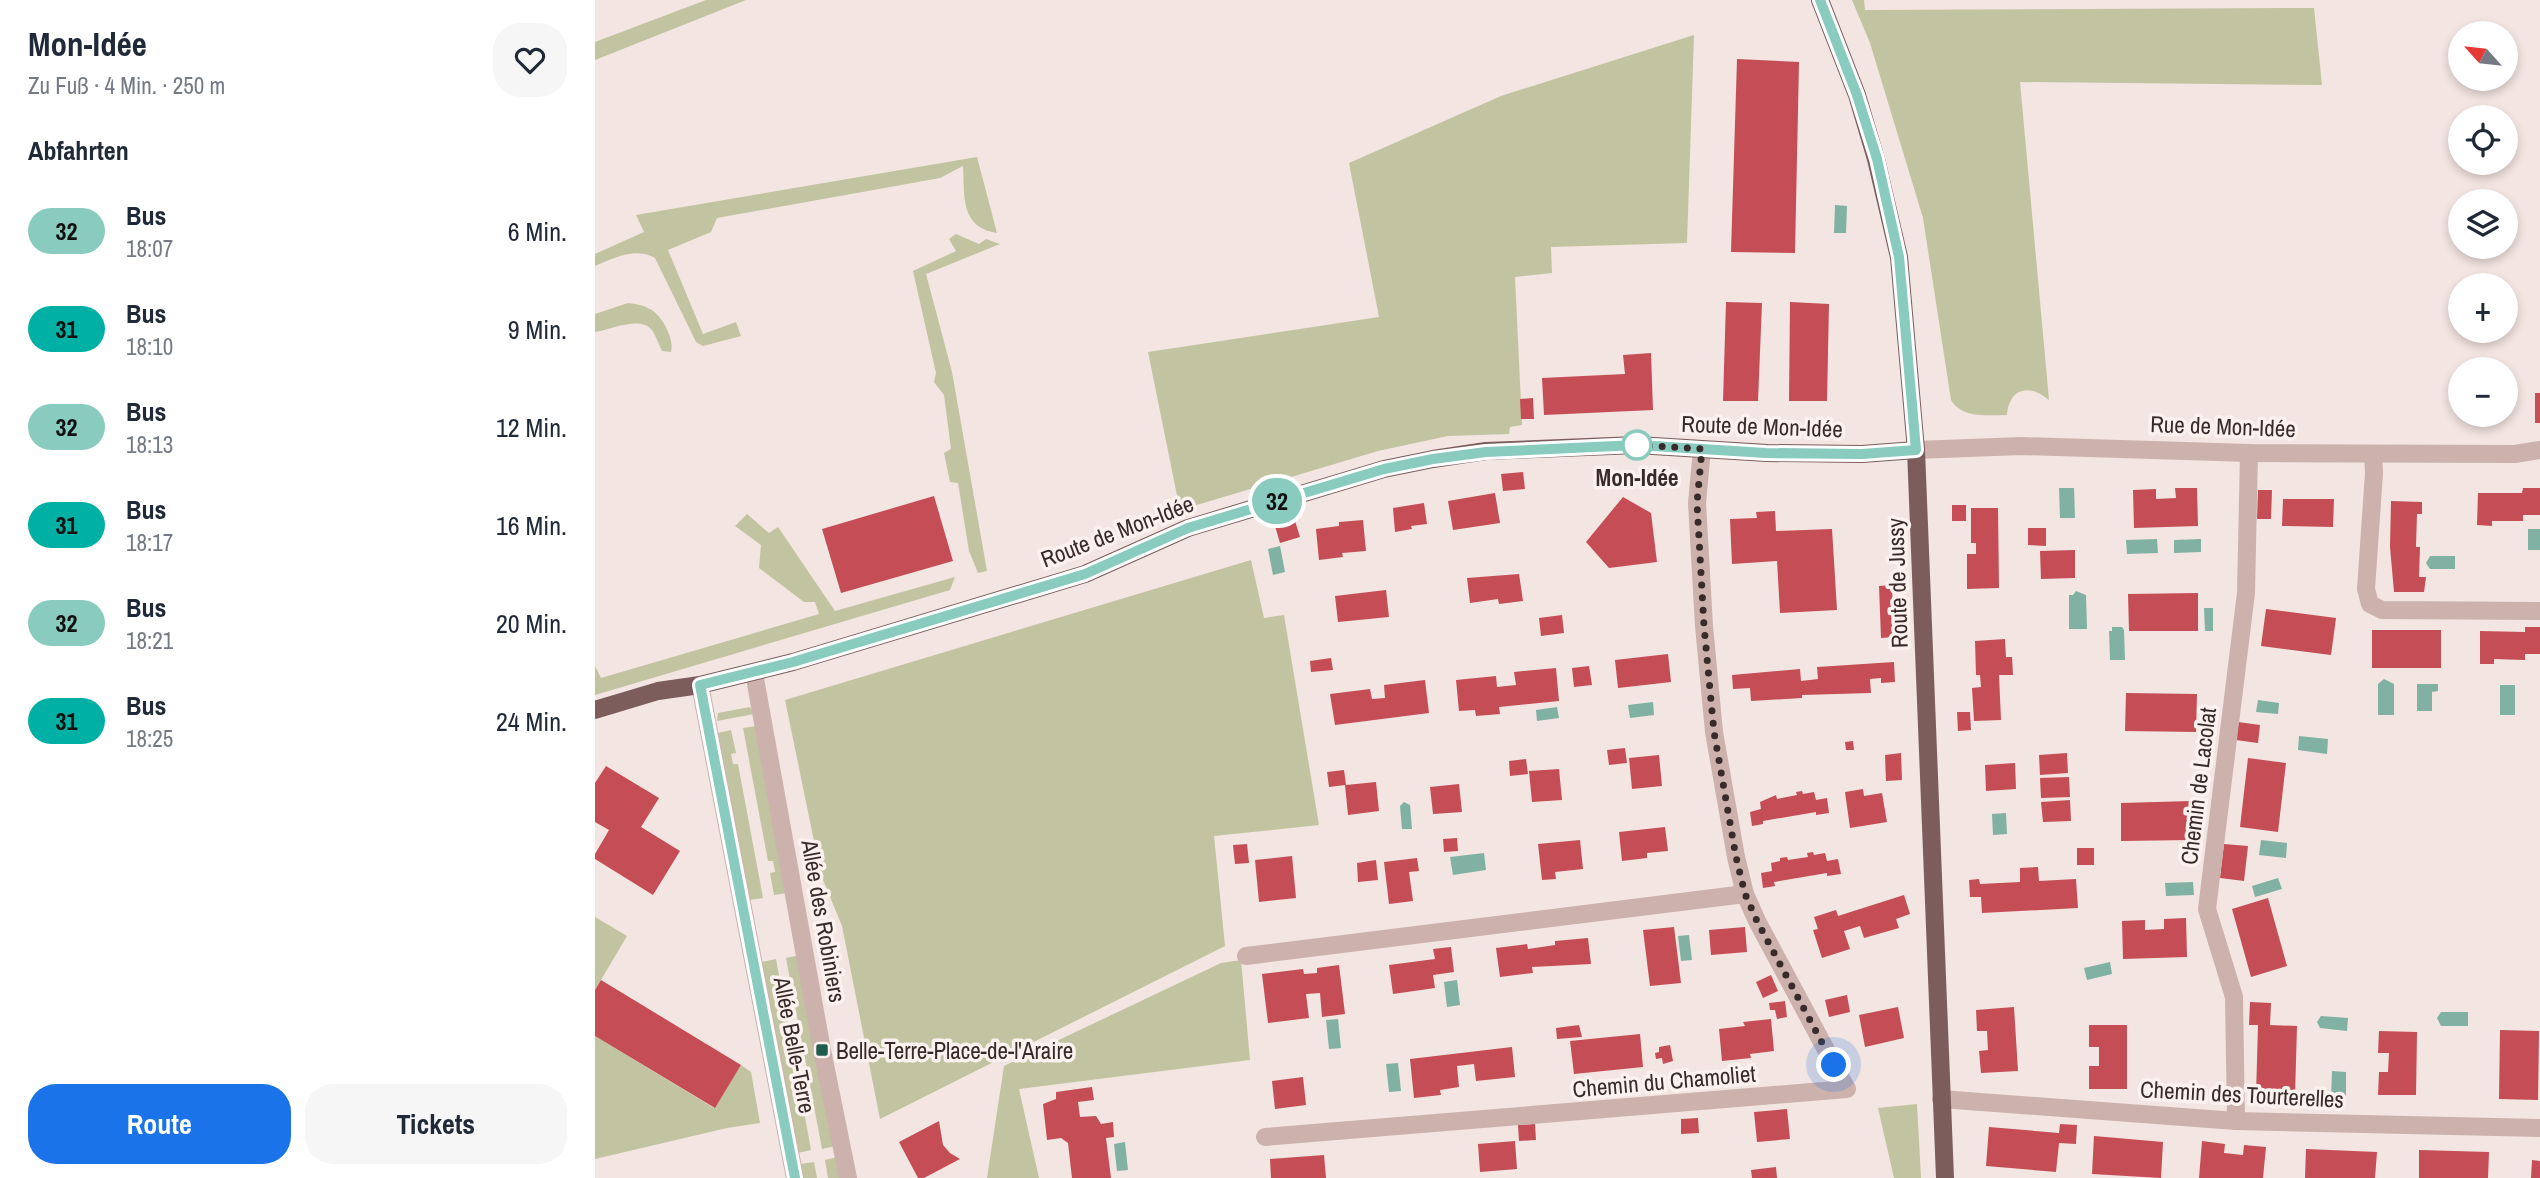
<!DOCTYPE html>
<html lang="de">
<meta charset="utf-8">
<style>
:root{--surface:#fff;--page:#f6f6f7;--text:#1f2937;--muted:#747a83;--accent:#1a73e8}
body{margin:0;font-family:"Archivo Narrow",sans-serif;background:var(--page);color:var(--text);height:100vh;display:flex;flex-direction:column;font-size:26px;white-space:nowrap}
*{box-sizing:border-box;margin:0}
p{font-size:23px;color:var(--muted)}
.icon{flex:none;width:38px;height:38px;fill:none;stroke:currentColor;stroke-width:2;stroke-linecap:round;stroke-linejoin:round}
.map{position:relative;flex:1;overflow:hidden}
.sheet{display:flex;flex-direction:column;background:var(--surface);width:595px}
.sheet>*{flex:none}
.badge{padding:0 14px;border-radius:23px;font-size:24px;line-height:46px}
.needle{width:46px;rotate:297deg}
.tools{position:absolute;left:1853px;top:21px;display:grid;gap:14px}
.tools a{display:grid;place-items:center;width:70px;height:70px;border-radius:50%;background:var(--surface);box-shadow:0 4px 10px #0003;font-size:35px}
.you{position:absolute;width:35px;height:35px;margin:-18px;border:5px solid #fff;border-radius:50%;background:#1a73e8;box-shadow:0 0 0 10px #1a73e833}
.map>.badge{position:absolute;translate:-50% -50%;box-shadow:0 0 0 4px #fff}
h2{padding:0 28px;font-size:26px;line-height:63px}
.round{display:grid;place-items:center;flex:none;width:74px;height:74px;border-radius:28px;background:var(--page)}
.headline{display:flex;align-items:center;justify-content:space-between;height:119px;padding:0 28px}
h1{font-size:33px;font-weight:700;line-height:52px}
.cta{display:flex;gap:14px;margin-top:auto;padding:14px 28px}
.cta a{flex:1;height:80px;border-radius:28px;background:var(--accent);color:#fff;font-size:28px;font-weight:700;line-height:80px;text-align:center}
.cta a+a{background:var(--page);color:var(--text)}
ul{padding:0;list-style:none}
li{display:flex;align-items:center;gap:21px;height:98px;padding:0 28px}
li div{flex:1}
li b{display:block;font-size:26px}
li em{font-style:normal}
li .badge{min-width:77px;font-weight:700;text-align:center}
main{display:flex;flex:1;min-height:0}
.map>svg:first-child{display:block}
.green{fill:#c2c3a0}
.water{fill:#80b1a3}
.building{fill:#c54d56}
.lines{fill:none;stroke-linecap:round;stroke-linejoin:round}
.minor{stroke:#ccb1ac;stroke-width:18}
.major{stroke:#7c5d5c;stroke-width:18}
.line-casing{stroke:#fff;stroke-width:16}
.line{stroke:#89cbbe;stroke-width:10}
.walk{stroke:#3a2b2b;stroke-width:7;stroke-dasharray:0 12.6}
.stop-dot{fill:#fff;stroke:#89cbbe;stroke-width:3.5}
.poi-dot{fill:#205c4d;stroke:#fbf1ee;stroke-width:2.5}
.labels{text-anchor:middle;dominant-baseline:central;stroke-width:7;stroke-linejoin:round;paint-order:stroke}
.street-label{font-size:23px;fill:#3a2b2b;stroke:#fbf1ee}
.stop-label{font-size:23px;font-weight:bold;fill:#3a2b2b;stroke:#fbf1ee}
.poi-label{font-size:23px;fill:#3a2b2b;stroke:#fbf1ee;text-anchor:start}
</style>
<main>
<section class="sheet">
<div class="headline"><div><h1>Mon-Idée</h1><p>Zu Fuß · 4 Min. · 250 m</p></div><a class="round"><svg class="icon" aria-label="heart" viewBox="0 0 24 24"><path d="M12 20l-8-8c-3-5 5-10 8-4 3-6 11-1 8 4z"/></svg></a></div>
<h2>Abfahrten</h2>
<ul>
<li><span class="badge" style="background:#89cbbe;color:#111">32</span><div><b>Bus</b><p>18:07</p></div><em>6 Min.</em></li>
<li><span class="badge" style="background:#00b0a4;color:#111">31</span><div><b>Bus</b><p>18:10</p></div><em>9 Min.</em></li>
<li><span class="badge" style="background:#89cbbe;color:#111">32</span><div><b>Bus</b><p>18:13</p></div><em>12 Min.</em></li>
<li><span class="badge" style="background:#00b0a4;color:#111">31</span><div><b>Bus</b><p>18:17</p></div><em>16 Min.</em></li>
<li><span class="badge" style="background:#89cbbe;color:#111">32</span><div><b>Bus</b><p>18:21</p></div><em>20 Min.</em></li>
<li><span class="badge" style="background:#00b0a4;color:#111">31</span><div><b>Bus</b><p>18:25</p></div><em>24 Min.</em></li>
</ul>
<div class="cta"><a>Route</a><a>Tickets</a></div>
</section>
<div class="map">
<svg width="1945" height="1178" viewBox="0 0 1945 1178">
<rect width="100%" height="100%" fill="#f3e5e1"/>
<g class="green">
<polygon points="111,0 151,0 0,60 0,42"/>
<path d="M1257 0H1269L1270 10 1719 8 1727 85 1425 82 1454 400C1450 397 1443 392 1438 391 1421 387 1413 400 1412 415 1392 415 1368 419 1356 400L1328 218 1275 43Z"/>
<polygon points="1099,35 1092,243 956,247 957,273 920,277 927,425 915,427 914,434 853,436 783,451 585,510 553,352 784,317 754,163 906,96"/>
<path d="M382 157 402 233C364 227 370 194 368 166L345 178 122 218 116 232 73 250 108 334 141 322 146 336 108 346 101 342 60 258C41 247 18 258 0 266V254L49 232 41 215Z"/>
<polygon points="361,234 384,244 391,239 405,244 331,274 357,372 392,571 383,573 374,551 363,483 355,482 349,453 356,449 349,395 339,382 341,373 318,271 361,251 354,239"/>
<path d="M33 303C41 304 48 305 55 309 67 315 80 340 76 352L67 351C64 345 61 336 57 330 45 315 15 330 0 332V314Z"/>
<polygon points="152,514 174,533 183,527 240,611 360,577 355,590 0,695 0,666 6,678 224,614 220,602 209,602 164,568 166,545 140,526"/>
<polygon points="656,560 669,618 689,615 724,825 619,836 630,946 285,1119 247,926 226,875 190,700"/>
<polygon points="155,707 159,714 122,721 123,713"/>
<polygon points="161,726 192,893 179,895 175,873 180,872 178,861 173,861 148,728"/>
<polygon points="136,730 141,753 136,754 138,764 143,764 168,898 154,900 123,733"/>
<polygon points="0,917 32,936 0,990"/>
<polygon points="205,955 241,1146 227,1149 191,958"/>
<polygon points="181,959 216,1150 203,1153 167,962"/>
<polygon points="646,960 655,1060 424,1089 444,1178 392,1178 409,1066 626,963"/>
<polygon points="0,1036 119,1108 146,1065 156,1072 165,1123 132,1128 0,1159"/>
<polygon points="1322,1104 1326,1178 1299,1178 1283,1108"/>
<polygon points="243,1157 246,1178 233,1178 230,1160"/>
<polygon points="219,1162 222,1178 208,1178 205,1164"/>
</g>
<g class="water">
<polygon points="1240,205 1252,206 1251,233 1239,233"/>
<polygon points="1464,488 1479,488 1480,518 1465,518"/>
<rect x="1933" y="529" width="12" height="21"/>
<polygon points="1562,539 1563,553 1532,554 1531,540"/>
<polygon points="1606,539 1606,552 1579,553 1579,540"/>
<polygon points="685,546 690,572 678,575 673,549"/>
<polygon points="1835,556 1860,556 1860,569 1835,569 1831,563"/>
<polygon points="1481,591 1491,595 1492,629 1474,629 1474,595 1478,595"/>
<polygon points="1609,608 1618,608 1618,631 1610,631"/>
<polygon points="1517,627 1527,627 1529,630 1530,660 1515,660 1514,631 1517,631"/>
<polygon points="1789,679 1799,684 1799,715 1783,715 1783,684"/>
<polygon points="1822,684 1843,684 1843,691 1837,692 1837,711 1822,711"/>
<rect x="1905" y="685" width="15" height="30"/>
<polygon points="1663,700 1684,703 1683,714 1661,712"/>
<polygon points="1058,702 1059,715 1035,718 1033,705"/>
<polygon points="962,707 964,718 942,721 941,710"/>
<polygon points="1704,736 1733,739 1732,754 1703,750"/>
<polygon points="809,802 815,805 817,829 807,829 805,806"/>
<polygon points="1411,813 1412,834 1398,835 1397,814"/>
<polygon points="1666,840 1692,843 1691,858 1664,855"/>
<polygon points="889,853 891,870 858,875 855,857"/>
<polygon points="1683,878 1687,889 1660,897 1657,886"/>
<polygon points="1598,882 1599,895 1571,896 1570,883"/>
<polygon points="1094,935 1097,960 1086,961 1083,936"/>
<polygon points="1515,962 1517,974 1492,980 1489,968"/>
<polygon points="862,980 865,1005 852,1007 849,982"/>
<polygon points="1846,1012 1873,1012 1873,1026 1846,1026 1842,1018"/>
<polygon points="1726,1016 1753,1018 1752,1031 1725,1028 1722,1022"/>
<polygon points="743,1019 746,1048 734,1049 731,1020"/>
<polygon points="803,1063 806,1091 794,1092 791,1064"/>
<polygon points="1737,1071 1751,1072 1751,1100 1736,1099"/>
<polygon points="530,1142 533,1170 522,1171 519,1144"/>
</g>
<g class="building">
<polygon points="1142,59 1204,62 1200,253 1136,252"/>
<polygon points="1131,302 1167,303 1163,401 1128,401"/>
<polygon points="1195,302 1234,304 1232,401 1194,401"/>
<polygon points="1056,353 1058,410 949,415 947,378 1030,374 1028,355"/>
<rect x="1940" y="393" width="5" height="30"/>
<polygon points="938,398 939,419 926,419 925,399"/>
<polygon points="928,472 930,489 908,491 906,474"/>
<polygon points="1580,488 1602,488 1603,526 1539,528 1538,490 1561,489 1561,499 1581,498"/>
<polygon points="1928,488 1945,488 1945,515 1928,515 1928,521 1897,521 1897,526 1882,525 1883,493 1927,493"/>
<polygon points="1663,490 1677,490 1676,519 1662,519"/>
<polygon points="900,493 905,523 858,530 853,501"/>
<polygon points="339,496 358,561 246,593 227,529"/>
<polygon points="1028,497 1056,513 1062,562 1014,568 991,542"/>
<polygon points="1688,499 1739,499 1738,527 1687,526"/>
<polygon points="1796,501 1827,502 1827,514 1822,514 1821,547 1825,547 1824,577 1831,577 1829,592 1799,592 1795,547"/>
<polygon points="829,503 832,524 816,526 817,529 800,532 798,508"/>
<rect x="1357" y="505" width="14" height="16"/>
<polygon points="1376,508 1403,508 1404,588 1372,589 1372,554 1381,554 1381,543 1376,543"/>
<polygon points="1180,511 1181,531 1237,529 1242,610 1185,613 1182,561 1137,564 1135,519 1162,518 1161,512"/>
<polygon points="768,520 771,551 747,553 748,557 724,560 721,529 744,526 744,522"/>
<polygon points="700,521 705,537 685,543 680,526"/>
<polygon points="1433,528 1451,528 1451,546 1433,545"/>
<polygon points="1480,550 1480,578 1446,579 1445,551"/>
<polygon points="924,574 928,601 904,604 903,599 875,603 872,578"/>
<polygon points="1297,585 1299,637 1286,638 1284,586"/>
<polygon points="791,590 794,617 743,622 740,596"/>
<polygon points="1603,593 1603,631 1534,631 1533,594"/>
<polygon points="1671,609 1741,618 1736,655 1666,646"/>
<polygon points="967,615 969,633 946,636 944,618"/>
<polygon points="1930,627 1945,627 1945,654 1930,654 1930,660 1899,659 1899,664 1885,664 1885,631 1930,632"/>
<rect x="1777" y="630" width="69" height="38"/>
<polygon points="1410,639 1411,657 1417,657 1418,675 1404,675 1406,720 1379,721 1377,688 1386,687 1385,675 1381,675 1380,641"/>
<polygon points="1073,654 1076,682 1023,688 1020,660"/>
<polygon points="736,658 738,670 716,672 715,661"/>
<polygon points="1299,662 1300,682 1286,683 1286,678 1275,679 1276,693 1207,695 1207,698 1156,701 1155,688 1138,689 1137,675 1205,669 1206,681 1223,679 1222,667"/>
<polygon points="994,666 997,685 979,687 977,668"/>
<polygon points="961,668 964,701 904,707 905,714 881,716 880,710 864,711 861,680 901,676 902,687 921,685 919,672"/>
<polygon points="830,680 834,713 740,725 735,694 775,689 777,699 790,698 789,685"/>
<polygon points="1531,693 1602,694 1601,732 1530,731"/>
<polygon points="1362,712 1375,712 1376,730 1363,731"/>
<polygon points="1643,722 1665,725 1663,743 1641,740"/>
<polygon points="1258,741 1259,750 1251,750 1250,742"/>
<polygon points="1030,748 1032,763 1014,765 1012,750"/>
<polygon points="1306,753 1307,780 1291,781 1290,755"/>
<polygon points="1472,753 1473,773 1445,775 1444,755"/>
<polygon points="1064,755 1067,786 1037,789 1034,758"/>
<polygon points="1653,758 1691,763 1683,832 1645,827"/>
<polygon points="931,759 933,774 915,776 914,761"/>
<polygon points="1420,763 1421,789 1391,791 1390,765"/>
<polygon points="11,766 64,798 46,827 85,851 58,895 0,859 0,854 14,830 0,822 0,783"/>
<polygon points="964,769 967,800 937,802 934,771"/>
<polygon points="749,770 751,785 781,782 784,811 753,815 750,785 734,787 732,772"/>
<polygon points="1474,777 1475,797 1446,798 1445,778"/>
<polygon points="864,784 867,812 838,814 835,787"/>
<polygon points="1268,789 1269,796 1287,793 1292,822 1255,828 1250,792"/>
<polygon points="1207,791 1208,794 1219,792 1221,800 1232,798 1234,813 1221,815 1221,812 1168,821 1168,824 1157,826 1155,812 1166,809 1165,802 1181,795 1182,799 1202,795 1201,792"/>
<polygon points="1475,800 1476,821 1448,822 1446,802"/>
<polygon points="1596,801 1596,840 1526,841 1526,803"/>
<polygon points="1070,827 1073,851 1052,853 1052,858 1027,861 1024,832"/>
<polygon points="862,838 863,851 849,852 848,839"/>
<polygon points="985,840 988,869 960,872 961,879 947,880 943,844"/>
<polygon points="652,844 654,863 640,864 638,845"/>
<polygon points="1629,844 1653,846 1649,881 1625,878"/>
<rect x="1482" y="848" width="17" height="17"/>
<polygon points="1218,852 1219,855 1230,853 1232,861 1243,859 1246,874 1232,876 1232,873 1179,882 1180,886 1168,888 1166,873 1177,871 1176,863 1185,861 1185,858 1192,857 1193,860 1213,857 1212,853"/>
<polygon points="697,856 701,898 664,902 660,860"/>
<polygon points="822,858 824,871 814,872 818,901 794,904 789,862"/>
<polygon points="781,860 783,880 763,882 762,863"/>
<polygon points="1443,867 1444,881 1481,879 1483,908 1387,913 1386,897 1375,897 1374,880 1384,879 1385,884 1425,882 1425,868"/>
<polygon points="1309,895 1315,914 1301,919 1304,928 1269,938 1265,926 1249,931 1255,949 1227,958 1218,930 1223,929 1219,917 1241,910 1243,916"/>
<polygon points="1673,898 1692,966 1656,977 1637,909"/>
<polygon points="1591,918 1592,957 1528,959 1527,921 1550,920 1550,930 1569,929 1569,919"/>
<polygon points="1079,927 1086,983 1055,986 1048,930"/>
<polygon points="1150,927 1152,952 1116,955 1114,930"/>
<polygon points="993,938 996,964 937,967 938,973 905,977 901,948 932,944 933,949 960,945 960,941"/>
<polygon points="856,947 859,972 838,975 840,988 798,994 794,965 840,959 838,949"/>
<polygon points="744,965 750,1014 727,1017 725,993 711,994 714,1018 673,1023 667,974 708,969 709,974 722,973 722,968"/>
<polygon points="1176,975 1183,991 1168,998 1161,982"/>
<polygon points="6,980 146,1065 120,1108 0,1036 0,990"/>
<polygon points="1252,995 1255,1012 1234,1017 1230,1000"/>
<polygon points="1190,1001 1192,1017 1182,1019 1180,1010 1175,1010 1174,1003"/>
<polygon points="1655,1002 1676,1003 1675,1025 1702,1026 1700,1096 1661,1095 1663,1025 1654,1025"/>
<polygon points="1303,1007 1309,1038 1270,1047 1264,1015"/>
<polygon points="1419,1007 1423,1071 1386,1073 1384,1051 1393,1050 1392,1031 1382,1031 1381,1010"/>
<polygon points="1176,1019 1179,1051 1155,1054 1156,1058 1127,1061 1124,1029 1150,1026 1148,1022"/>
<polygon points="984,1025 987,1037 962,1039 961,1028"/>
<polygon points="1494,1025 1532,1025 1532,1089 1494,1089 1494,1066 1504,1066 1504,1047 1494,1047"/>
<polygon points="1905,1030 1944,1031 1943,1100 1904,1099"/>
<polygon points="1784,1031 1822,1032 1821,1095 1783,1095 1784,1072 1793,1072 1794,1053 1783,1053"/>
<polygon points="1045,1034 1048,1067 979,1074 975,1041"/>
<polygon points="1075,1045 1078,1061 1068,1064 1067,1058 1061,1059 1060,1053 1064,1052 1064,1047"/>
<polygon points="917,1047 920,1077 881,1081 879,1064 862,1066 864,1087 845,1090 846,1095 819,1098 815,1059"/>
<polygon points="708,1077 711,1105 680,1109 677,1081"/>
<polygon points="497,1087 499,1100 483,1102 485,1117 501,1116 506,1124 518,1122 519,1137 511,1138 516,1178 477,1178 473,1143 466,1138 452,1140 448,1104 461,1099 461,1092"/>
<polygon points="1192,1109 1195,1139 1162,1142 1159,1112"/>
<polygon points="1103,1118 1104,1133 1086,1134 1086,1119"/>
<polygon points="344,1121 348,1145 355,1153 365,1159 329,1178 323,1178 304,1142"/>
<polygon points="940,1124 941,1140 924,1141 923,1125"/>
<polygon points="1465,1124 1482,1125 1481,1144 1464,1143 1461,1172 1391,1166 1394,1127 1464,1133"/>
<polygon points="1499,1136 1568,1142 1566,1178 1497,1174"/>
<polygon points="920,1141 922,1169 885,1172 883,1144"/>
<polygon points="1607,1141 1630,1144 1629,1153 1648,1155 1649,1145 1671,1147 1668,1178 1604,1178"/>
<polygon points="1711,1149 1782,1152 1780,1178 1710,1178"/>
<polygon points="1824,1150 1894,1152 1893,1178 1824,1178"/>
<polygon points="729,1155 731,1178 676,1178 675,1159"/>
<polygon points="1937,1160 1945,1161 1945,1178 1936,1178"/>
<polygon points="1181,1167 1182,1178 1157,1178 1156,1170"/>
</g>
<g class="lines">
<g class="minor">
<polyline points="1321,450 1426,446 1654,453 1920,454 1945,450"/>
<polyline points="1778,454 1779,473 1771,589 1775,604 1787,610 1945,611"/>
<polyline points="159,673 227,1050 253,1178"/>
<polyline points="105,685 200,1178"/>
<polyline points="651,956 1150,894"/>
<polyline points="1346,1099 1641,1121 1945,1128"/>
<polyline points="1641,1121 1639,997 1612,909 1651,593 1654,453"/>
<polyline points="670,1137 1252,1089 1162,921 1150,894 1141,857 1119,732 1109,626 1102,503 1107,449"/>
</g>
<g class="major">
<polyline points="1225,0 1262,95 1281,159 1304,257 1321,450 1350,1178"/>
<polyline points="0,710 63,691 105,685 198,662 490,574 593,528 789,469 838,459 891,451 1042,445 1172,453 1267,454 1321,450"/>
</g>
</g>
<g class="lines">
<defs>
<polyline id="line" points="200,1178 105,685 198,662 490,574 593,528 789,469 838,459 891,452 1042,445 1171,453 1267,454 1321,450 1304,257 1282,159 1262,95 1225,0"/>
</defs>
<use href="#line" class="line-casing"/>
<use href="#line" class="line"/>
<polyline class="walk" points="1042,445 1107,449 1102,503 1109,626 1119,732 1141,857 1150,894 1162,921 1239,1065"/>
</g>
<circle class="stop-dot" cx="1042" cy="445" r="14"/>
<rect class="poi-dot" x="220" y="1043" width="14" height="14" rx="3.5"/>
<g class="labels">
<g class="street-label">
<text transform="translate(1167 426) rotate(2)">Route de Mon-Idée</text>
<text transform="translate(1628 426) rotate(2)">Rue de Mon-Idée</text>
<text transform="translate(522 531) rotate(-21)">Route de Mon-Idée</text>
<text transform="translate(1302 583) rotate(-92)">Route de Jussy</text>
<text transform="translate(1603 786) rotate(-83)">Chemin de Lacolat</text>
<text transform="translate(229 921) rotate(80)">Allée des Robiniers</text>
<text transform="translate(200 1045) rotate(79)">Allée Belle-Terre</text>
<text transform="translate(1069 1081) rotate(-5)">Chemin du Chamoliet</text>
<text transform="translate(1647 1094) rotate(3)">Chemin des Tourterelles</text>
</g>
<g class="stop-label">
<text x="1042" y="477">Mon-Idée</text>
</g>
<g class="poi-label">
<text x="241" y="1050">Belle-Terre-Place-de-l'Araire</text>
</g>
</g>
</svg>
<div class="tools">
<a><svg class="needle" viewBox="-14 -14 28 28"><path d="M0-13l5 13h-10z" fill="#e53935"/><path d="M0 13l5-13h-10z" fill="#747a83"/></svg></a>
<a><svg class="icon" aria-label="locate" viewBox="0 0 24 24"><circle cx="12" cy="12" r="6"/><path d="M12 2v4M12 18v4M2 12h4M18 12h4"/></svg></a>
<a><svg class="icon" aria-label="layers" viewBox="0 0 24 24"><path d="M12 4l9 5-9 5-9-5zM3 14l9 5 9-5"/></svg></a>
<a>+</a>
<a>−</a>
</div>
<div class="you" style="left:1239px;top:1065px"></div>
<b class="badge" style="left:682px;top:501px;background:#89cbbe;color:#111">32</b>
</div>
</main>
